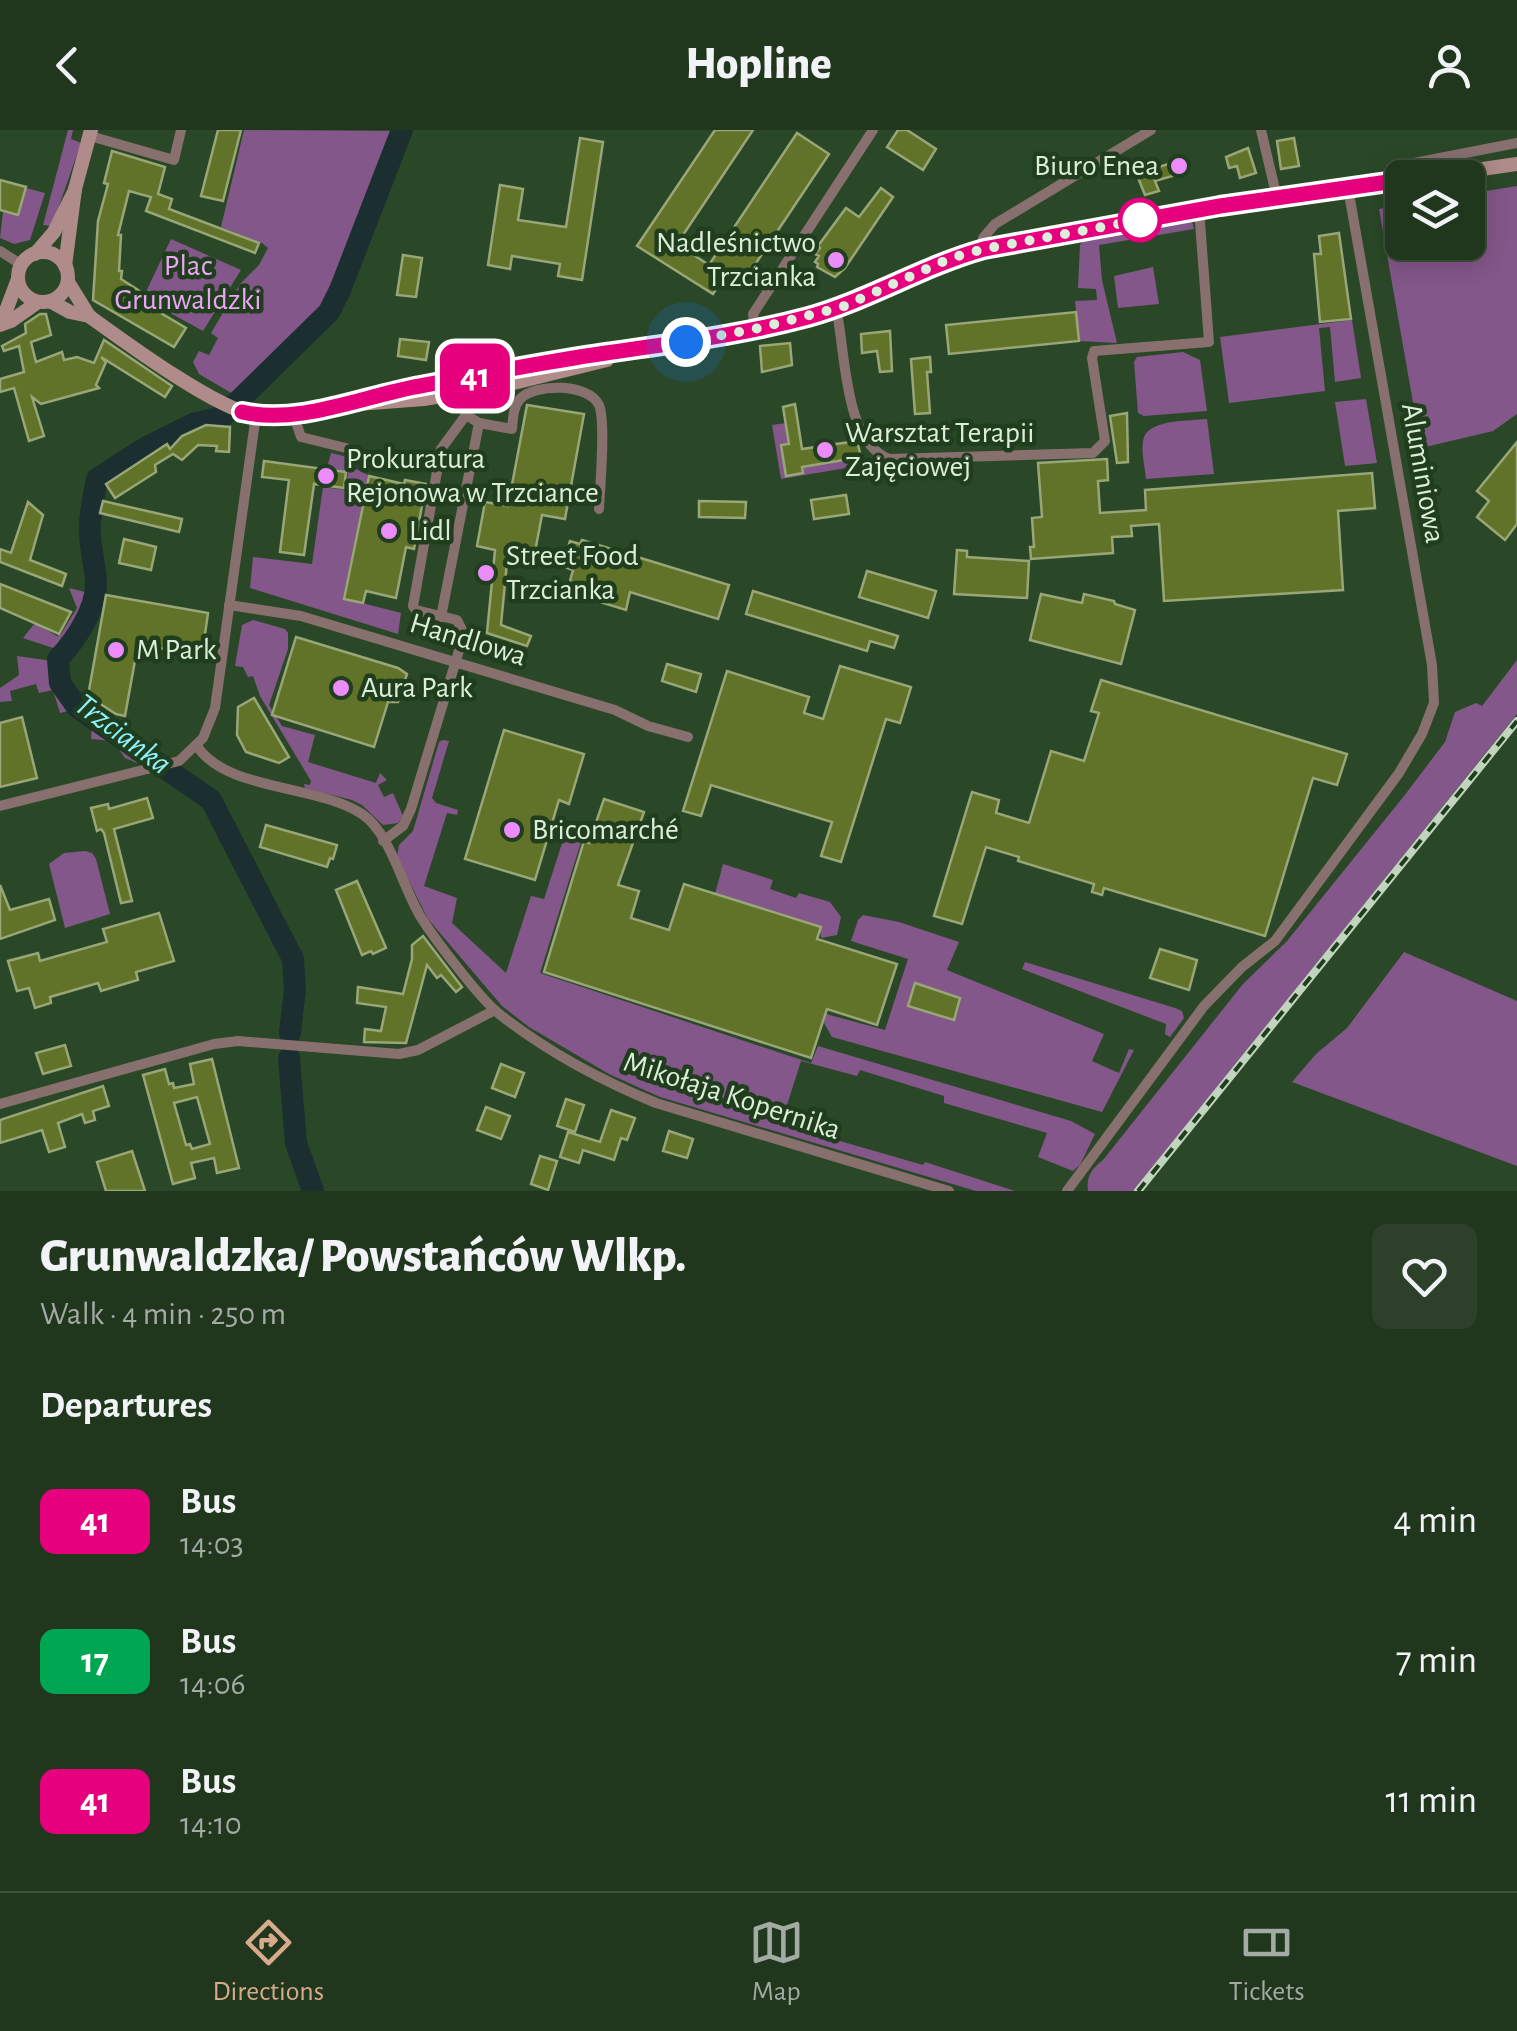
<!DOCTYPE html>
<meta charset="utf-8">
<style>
:root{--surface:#20361d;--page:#2d412a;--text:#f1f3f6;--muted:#a2aba4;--line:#3d503b;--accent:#d6ab8b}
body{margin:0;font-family:"Alegreya Sans",sans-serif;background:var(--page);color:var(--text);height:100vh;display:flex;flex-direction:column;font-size:38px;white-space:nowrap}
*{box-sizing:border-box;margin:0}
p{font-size:32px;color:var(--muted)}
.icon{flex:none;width:55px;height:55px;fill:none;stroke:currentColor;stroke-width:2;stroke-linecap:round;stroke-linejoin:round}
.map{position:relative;height:1061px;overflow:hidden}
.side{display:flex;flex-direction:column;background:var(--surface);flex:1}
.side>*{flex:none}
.badge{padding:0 20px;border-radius:15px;font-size:35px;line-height:65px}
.buttons{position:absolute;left:1385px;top:30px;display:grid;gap:20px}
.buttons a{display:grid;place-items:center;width:100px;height:100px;border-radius:15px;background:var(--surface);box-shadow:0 5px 25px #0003,0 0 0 2px var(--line);font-size:50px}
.you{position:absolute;width:50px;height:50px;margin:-25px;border:8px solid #fff;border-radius:50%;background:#1a73e8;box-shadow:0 0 0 15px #1a73e833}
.map>.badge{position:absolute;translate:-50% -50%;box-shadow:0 0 0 5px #fff}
h2{padding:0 40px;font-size:38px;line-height:90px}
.round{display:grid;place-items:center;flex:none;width:105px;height:105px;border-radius:15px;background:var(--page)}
.overview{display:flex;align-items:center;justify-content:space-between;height:170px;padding:0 40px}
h1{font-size:48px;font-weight:800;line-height:75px}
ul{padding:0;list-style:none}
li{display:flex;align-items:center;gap:30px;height:140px;padding:0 40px}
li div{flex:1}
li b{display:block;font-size:38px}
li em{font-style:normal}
li .badge{min-width:110px;font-weight:700;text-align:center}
header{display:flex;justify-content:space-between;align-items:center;height:130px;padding:0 40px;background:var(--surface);font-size:45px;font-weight:800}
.menu{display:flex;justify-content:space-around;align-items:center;height:140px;border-top:2px solid var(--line);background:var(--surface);font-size:28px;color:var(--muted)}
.menu a{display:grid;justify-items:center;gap:5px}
.menu .on{color:var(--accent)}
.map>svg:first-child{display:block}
.green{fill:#835789}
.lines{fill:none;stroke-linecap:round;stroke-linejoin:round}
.river{stroke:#1b2f30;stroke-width:22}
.building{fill:#607328;stroke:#98a678;stroke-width:2.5;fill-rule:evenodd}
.minor{stroke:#88706f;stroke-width:10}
.secondary{stroke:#af8b89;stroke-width:14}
.rail-casing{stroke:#c1d5be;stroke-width:8}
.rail{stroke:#203e1d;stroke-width:4;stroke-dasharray:11;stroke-linecap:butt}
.line-casing{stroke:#fff;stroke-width:22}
.line{stroke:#e6007e;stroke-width:15}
.walk{stroke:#dceed9;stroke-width:10;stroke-dasharray:0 18}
.poi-dot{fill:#ec8cfa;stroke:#203e1d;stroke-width:4}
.stop-dot{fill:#fff;stroke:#e6007e;stroke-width:5}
.labels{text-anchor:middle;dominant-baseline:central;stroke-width:9;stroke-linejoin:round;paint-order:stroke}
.poi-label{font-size:30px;fill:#dceed9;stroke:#203e1d;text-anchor:start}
.park-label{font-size:30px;fill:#eba7f5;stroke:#203e1d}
.street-label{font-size:30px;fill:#dceed9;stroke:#203e1d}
.water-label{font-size:32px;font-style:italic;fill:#8df2fb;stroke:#203e1d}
</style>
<header><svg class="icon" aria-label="back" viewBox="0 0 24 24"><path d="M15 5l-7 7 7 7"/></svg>Hopline<svg class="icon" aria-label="person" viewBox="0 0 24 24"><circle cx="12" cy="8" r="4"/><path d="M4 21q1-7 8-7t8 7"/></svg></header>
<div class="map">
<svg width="1517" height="1061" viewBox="0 0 1517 1061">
<rect width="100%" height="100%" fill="#2a4827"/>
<g class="green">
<polygon points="68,0 73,0 71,9 81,13 52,96 43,95"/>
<polygon points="244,0 400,1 339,159 327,181 240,268 199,244 193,232 199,221 209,225 218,208 211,203 240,154 259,135 268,118 262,113 221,97"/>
<polygon points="1517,56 1517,284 1493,301 1421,318 1379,79 1402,75 1402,112 1468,112 1468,64"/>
<polygon points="26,58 45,63 30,110 14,114 0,108 3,82 19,85"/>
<polygon points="1192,91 1194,99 1099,115 1102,150 1117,213 1079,211 1075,171 1097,170 1096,159 1078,158 1080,115 1083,110"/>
<polygon points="171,109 241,140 203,201 143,168"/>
<polygon points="1153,137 1159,174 1118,178 1114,146"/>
<polygon points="1352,190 1361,248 1335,252 1330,197 1319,198 1325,261 1229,273 1220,207"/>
<polygon points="1183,222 1200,230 1207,281 1144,286 1138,283 1134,232 1137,227"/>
<polygon points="1366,269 1377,333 1345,336 1335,272"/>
<path d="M1207 289 1214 344 1146 349C1145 337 1140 318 1144 307 1151 289 1191 291 1207 289Z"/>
<polygon points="786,293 789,314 781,316 787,346 803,343 802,337 861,327 864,335 781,349 772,295"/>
<polygon points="331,323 348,327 352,337 368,345 343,468 401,483 398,504 250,458 253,427 312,434 323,357 345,360 348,343 327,338"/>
<path d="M69 458 93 464C87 488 73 505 60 526 36 565 127 611 152 628L137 633 125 628 113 611 91 609 92 595 68 581 60 583 53 560 39 563 36 554 10 561 12 571 0 572V558L19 545 17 526 52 531 56 519 23 508 35 493 57 506 61 504 77 478Z"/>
<polygon points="253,490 285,499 288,503 288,519 269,575 282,596 315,605 308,632 376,653 380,643 387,650 378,655 384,667 393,663 403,686 398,693 383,695 362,675 352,670 305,658 304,654 310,655 311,651 260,566 253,546 248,547 243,537 235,536 242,495"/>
<path d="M1517 530V584L1134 1061H1088C1086 1047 1092 1038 1103 1030L1243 854 1287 811 1404 666 1445 612 1455 582 1476 573 1482 576Z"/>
<polygon points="443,610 449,611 432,668 436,673 458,680 457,685 447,683 424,756 457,768 452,793 506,843 531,766 544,769 566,701 572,699 581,712 540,843 811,933 818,916 1071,991 1095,1004 1080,1035 1073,1041 1038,1027 1047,1003 944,973 944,966 860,940 857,946 801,931 781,994 923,1035 925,1032 1015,1061 976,1061 660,967 609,944 529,897 502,876 428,789 397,727 399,715 413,701 439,612"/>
<polygon points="85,721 92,723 96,729 110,784 65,798 49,734 64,723"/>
<polygon points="723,734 773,750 770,759 796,768 799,763 830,772 841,787 837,805 821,808 820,797 715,764"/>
<polygon points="863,785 899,792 959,812 947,840 1104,904 1092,931 1119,943 1129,919 1134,920 1102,982 832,907 824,893 826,884 885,900 908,829 851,811 858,790"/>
<polygon points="1404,822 1517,871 1517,1036 1292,952 1316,924 1347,898"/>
<polygon points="1025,832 1175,878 1182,881 1184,888 1170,907 1165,904 1166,894 1022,839"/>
</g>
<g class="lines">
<g class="river">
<path d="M290 903 295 859 293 829 211 670 77 577 60 553 58 529C76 510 97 478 96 452 95 433 89 416 90 396 90 381 94 365 97 349L145 318 193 294 222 287 329 182 340 160 402 0"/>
<polyline points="289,928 296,1013 313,1061"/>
</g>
</g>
<g class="building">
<polygon points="218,0 241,0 223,71 201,66"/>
<polygon points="715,0 753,0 677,114 709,135 797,3 829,24 744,151 728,140 713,164 637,116"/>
<polygon points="898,0 907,0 936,19 923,40 887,17"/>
<polygon points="580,8 603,12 582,150 558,146 560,134 512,126 510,139 488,135 500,55 523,59 518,90 566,97"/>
<polygon points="1294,8 1299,36 1281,39 1277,11"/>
<polygon points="1248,18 1256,43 1240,48 1237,36 1229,38 1226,27"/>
<polygon points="112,21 165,37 158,64 172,69 169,79 259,113 255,123 146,81 151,67 129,61 118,105 121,105 119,141 122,141 121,149 141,162 137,169 186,198 174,217 93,170 98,91 108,54 104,53"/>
<polygon points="1182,29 1186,42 1155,51 1159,61 1145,65 1133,35 1146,30 1151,40"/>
<polygon points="0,50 26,57 18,85 0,80"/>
<polygon points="881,58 893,67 845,138 835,147 817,137 818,134 815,132 819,126 815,124 820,118 818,116 846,78 859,87"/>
<polygon points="1339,103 1351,189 1320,192 1314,124 1321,124 1319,106"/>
<polygon points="403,125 422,128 416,167 397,165"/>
<polygon points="1076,182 1079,211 949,224 946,195"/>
<polygon points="40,184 46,184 51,205 31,212 36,232 62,222 64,230 77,227 94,233 104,210 172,256 165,267 101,227 106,232 96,255 99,258 41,274 32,267 44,306 29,311 14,258 0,262 0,249 24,242 19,216 4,221 2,216 26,203 25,194"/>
<polygon points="890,201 892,241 880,242 877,221 862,223 861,204"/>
<polygon points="400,209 429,212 426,230 398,226"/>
<polygon points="790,213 792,235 762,242 760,216"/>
<polygon points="930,227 931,242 927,242 930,283 915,284 911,229"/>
<polygon points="795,274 802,319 857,311 861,327 802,337 803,343 786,346 781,315 789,314 783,277"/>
<polygon points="527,275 584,284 565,389 542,385 534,427 508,422 501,495 531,506 527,516 487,503 495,420 477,416 485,372 508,376"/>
<polygon points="1127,283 1128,332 1117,333 1110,286"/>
<polygon points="206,295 230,297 229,322 216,321 217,316 198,315 182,330 173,324 155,335 156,342 115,368 106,354 167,314 170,319 182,306"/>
<polygon points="1517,312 1517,394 1505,410 1477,387 1489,371 1477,361"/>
<polygon points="1107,329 1108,350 1098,351 1100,383 1146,380 1145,360 1372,343 1375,378 1338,381 1343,460 1164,471 1159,394 1131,396 1132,406 1112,407 1113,423 1031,429 1030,417 1034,417 1032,388 1042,387 1038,333"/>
<polygon points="264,331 346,342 344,358 314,354 304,425 280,422 289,350 262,347"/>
<polygon points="369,346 404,354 405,350 426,354 414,419 406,417 396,468 366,461 363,473 344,469"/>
<polygon points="846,365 849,384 814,389 811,370"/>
<polygon points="103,371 182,389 179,402 100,383"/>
<polygon points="699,371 746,372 745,388 699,387"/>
<polygon points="28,372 43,385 30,430 66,444 62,456 0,432 0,419 11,423"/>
<polygon points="124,409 156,417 151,440 119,433"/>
<polygon points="582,410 729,455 718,489 630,462 626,480 567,462 573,440 562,436 570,411 580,414"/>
<polygon points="957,420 967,421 967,427 1029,431 1027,468 954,464"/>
<polygon points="867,441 936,461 928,488 859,467"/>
<polygon points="0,454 71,482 59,504 0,478"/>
<polygon points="753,461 898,506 894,518 870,511 867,521 746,484"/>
<polygon points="1041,464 1082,473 1084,464 1114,471 1115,474 1135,480 1121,534 1030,510"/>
<polygon points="106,465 208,483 202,526 138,514 125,586 116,584 88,566"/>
<polygon points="296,507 398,538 407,544 398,572 388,572 374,617 272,585"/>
<polygon points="667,534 701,544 696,562 662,551"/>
<polygon points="840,536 911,557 900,593 886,589 841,732 821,726 832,692 711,655 701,686 683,681 727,541 809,567 804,583 823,589"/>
<polygon points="1101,550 1347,624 1337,655 1313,648 1265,806 1104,758 1102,765 1092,762 1094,754 1018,731 1019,727 986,717 962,794 934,786 972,662 999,670 996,683 1029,693 1051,621 1084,631 1099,583 1091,581"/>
<polygon points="254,568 289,627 279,633 246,622 237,605 238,577"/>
<polygon points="22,587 37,648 0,657 0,593"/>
<polygon points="504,600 584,624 569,674 559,670 535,750 465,729"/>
<polygon points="147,668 153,688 114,699 132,771 121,773 104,703 101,699 97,701 91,678 108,674 109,679"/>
<polygon points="604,669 644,682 618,755 639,761 631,788 669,800 684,754 821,797 817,809 897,834 877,895 827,879 811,928 544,842 584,711 589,713"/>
<polygon points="266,695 337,715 333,729 330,728 327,737 260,717"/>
<polygon points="357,751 386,818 373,824 371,821 362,825 336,760"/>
<polygon points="0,755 10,780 49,769 55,790 0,809"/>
<polygon points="159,783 174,831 136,842 138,850 101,861 98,853 50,867 51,873 35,878 29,858 17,861 8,831 38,823 40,831 107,812 103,799"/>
<polygon points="423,806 462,857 456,862 441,845 437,848 427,835 406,913 364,912 365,899 381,901 386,877 357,873 358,857 403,864 412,829 412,815"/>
<polygon points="1160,819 1197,830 1189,860 1150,848"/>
<polygon points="915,853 960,868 954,890 908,876"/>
<polygon points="65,915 71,936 43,944 36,923"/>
<path d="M212 929 239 1038 217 1043 214 1028 191 1033 195 1048 173 1054 143 945 165 939 169 954 173 953 174 958 194 954 190 934ZM197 967 210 1014 192 1019 190 1014 186 1015 174 973Z"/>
<polygon points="501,934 524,943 515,967 492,958"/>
<polygon points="103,956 109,976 93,981 95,990 85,993 82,984 58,993 65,1017 49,1022 42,1000 0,1013 0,990"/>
<polygon points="566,969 584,975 575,1002 557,996"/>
<polygon points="486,977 510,986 501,1009 477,1000"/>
<polygon points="611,980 635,988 627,1010 621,1008 614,1030 583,1020 579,1033 560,1027 568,1002 600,1012"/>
<polygon points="669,1001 693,1009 687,1028 663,1021"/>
<polygon points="132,1021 145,1061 106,1061 97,1032"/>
<polygon points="540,1026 557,1031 548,1060 531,1054"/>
</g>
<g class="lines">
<g class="minor">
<polyline points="1261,0 1277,68"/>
<polyline points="90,6 174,30 181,0"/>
<polyline points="1408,48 1409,34 1517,13"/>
<polyline points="984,119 983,108 995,94 1151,0"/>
<polyline points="0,121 22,135"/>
<path d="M836 178C846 221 843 311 889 329L1093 323 1105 311 1092 228 1094 221 1209 212 1199 79"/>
<polyline points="755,199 753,184 873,0"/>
<polyline points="293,283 301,307 346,318"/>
<path d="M466 285 479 293 512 299C513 289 513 277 520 269 535 253 589 253 599 275 606 291 600 358 599 379"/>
<polyline points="229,475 301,486 615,580 648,596 688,607"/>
<polyline points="441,487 479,293"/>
<path d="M197 616C226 661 316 654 362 684 391 703 403 760 422 789 436 811 479 867 498 883 546 921 600 950 656 973L949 1061"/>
<polyline points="0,676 179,631 203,608 215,578 256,285"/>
<polyline points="383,711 403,696 411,679 464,504 457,490 416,480 413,476 441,319 466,285 462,257"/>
<polyline points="0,974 214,914 238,911 399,924 418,920 495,880"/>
<polyline points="1067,1061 1204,876 1242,837 1275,811 1399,643 1422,604 1434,573 1432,535 1348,58"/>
</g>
<g class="secondary">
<polyline points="1421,48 1517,34"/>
<circle cx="43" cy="147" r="25"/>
<polyline points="35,124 54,102 75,60"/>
<polyline points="65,136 75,59 91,0"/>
<polyline points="68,152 89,186"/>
<path d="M50 171 70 182 89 186C125 212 216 279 255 285 303 292 373 264 422 255L720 206 807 187 882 161 951 128 984 119 1220 76 1402 50"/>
<polyline points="1,194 18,149"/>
<polyline points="0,195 11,191 38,172"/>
<polyline points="358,274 424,269 505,255 607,230"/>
</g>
<defs>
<polyline id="rail" points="1138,1061 1517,591"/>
</defs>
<use href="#rail" class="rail-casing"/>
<use href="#rail" class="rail"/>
</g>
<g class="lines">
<defs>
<path id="line" d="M242 282C300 295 363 266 420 256 482 244 544 232 606 223 674 213 741 205 808 187 869 170 923 136 984 119L1220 76 1402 50"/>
</defs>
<use href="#line" class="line-casing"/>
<use href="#line" class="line"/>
<polyline class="walk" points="686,212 755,199 842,177 951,128 984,119 1140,90"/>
</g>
<g class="poi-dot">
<circle cx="1179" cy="36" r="10"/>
<circle cx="836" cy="130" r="10"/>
<circle cx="825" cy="320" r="10"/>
<circle cx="326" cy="346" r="10"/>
<circle cx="389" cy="401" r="10"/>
<circle cx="486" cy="443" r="10"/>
<circle cx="116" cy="520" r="10"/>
<circle cx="341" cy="558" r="10"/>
<circle cx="512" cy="700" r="10"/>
</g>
<circle class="stop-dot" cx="1140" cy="90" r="20"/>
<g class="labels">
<g class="poi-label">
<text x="1159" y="36" text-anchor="end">Biuro Enea</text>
<text x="816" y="113" text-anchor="end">Nadleśnictwo<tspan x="816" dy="34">Trzcianka</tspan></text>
<text x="845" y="303">Warsztat Terapii<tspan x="845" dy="34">Zajęciowej</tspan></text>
<text x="346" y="329">Prokuratura<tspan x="346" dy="34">Rejonowa w Trzciance</tspan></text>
<text x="409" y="401">Lidl</text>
<text x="506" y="426">Street Food<tspan x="506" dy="34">Trzcianka</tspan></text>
<text x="136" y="520">M Park</text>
<text x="361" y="558">Aura Park</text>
<text x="532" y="700">Bricomarché</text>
</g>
<g class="park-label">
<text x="188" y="136">Plac<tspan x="188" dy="34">Grunwaldzki</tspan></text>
</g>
<g class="street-label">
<text transform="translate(1423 343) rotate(80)">Aluminiowa</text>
<text transform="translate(468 510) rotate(17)">Handlowa</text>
<text transform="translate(732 966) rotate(18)">Mikołaja Kopernika</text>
</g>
<g class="water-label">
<text transform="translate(123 604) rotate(37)">Trzcianka</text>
</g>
</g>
</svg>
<div class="buttons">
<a><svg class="icon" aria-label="layers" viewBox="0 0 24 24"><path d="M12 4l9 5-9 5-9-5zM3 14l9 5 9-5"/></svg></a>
</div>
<div class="you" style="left:686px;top:212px"></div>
<b class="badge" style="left:475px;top:246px;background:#e6007e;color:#fff">41</b>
</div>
<section class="side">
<div class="overview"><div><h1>Grunwaldzka/ Powstańców Wlkp.</h1><p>Walk · 4 min · 250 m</p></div><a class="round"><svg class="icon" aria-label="heart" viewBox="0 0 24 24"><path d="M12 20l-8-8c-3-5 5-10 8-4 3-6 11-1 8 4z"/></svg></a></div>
<h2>Departures</h2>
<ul>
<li><span class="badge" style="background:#e6007e;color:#fff">41</span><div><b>Bus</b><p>14:03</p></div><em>4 min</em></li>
<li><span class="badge" style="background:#00a651;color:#fff">17</span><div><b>Bus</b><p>14:06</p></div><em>7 min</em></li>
<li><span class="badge" style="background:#e6007e;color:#fff">41</span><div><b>Bus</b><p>14:10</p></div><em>11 min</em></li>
</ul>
</section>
<nav class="menu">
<a class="on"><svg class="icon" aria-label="directions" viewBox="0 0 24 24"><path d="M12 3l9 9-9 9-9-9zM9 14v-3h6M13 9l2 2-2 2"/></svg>Directions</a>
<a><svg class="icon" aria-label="map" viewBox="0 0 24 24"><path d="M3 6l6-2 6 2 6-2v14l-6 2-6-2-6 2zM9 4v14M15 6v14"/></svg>Map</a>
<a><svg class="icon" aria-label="tickets" viewBox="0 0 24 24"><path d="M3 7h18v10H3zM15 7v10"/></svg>Tickets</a>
</nav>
